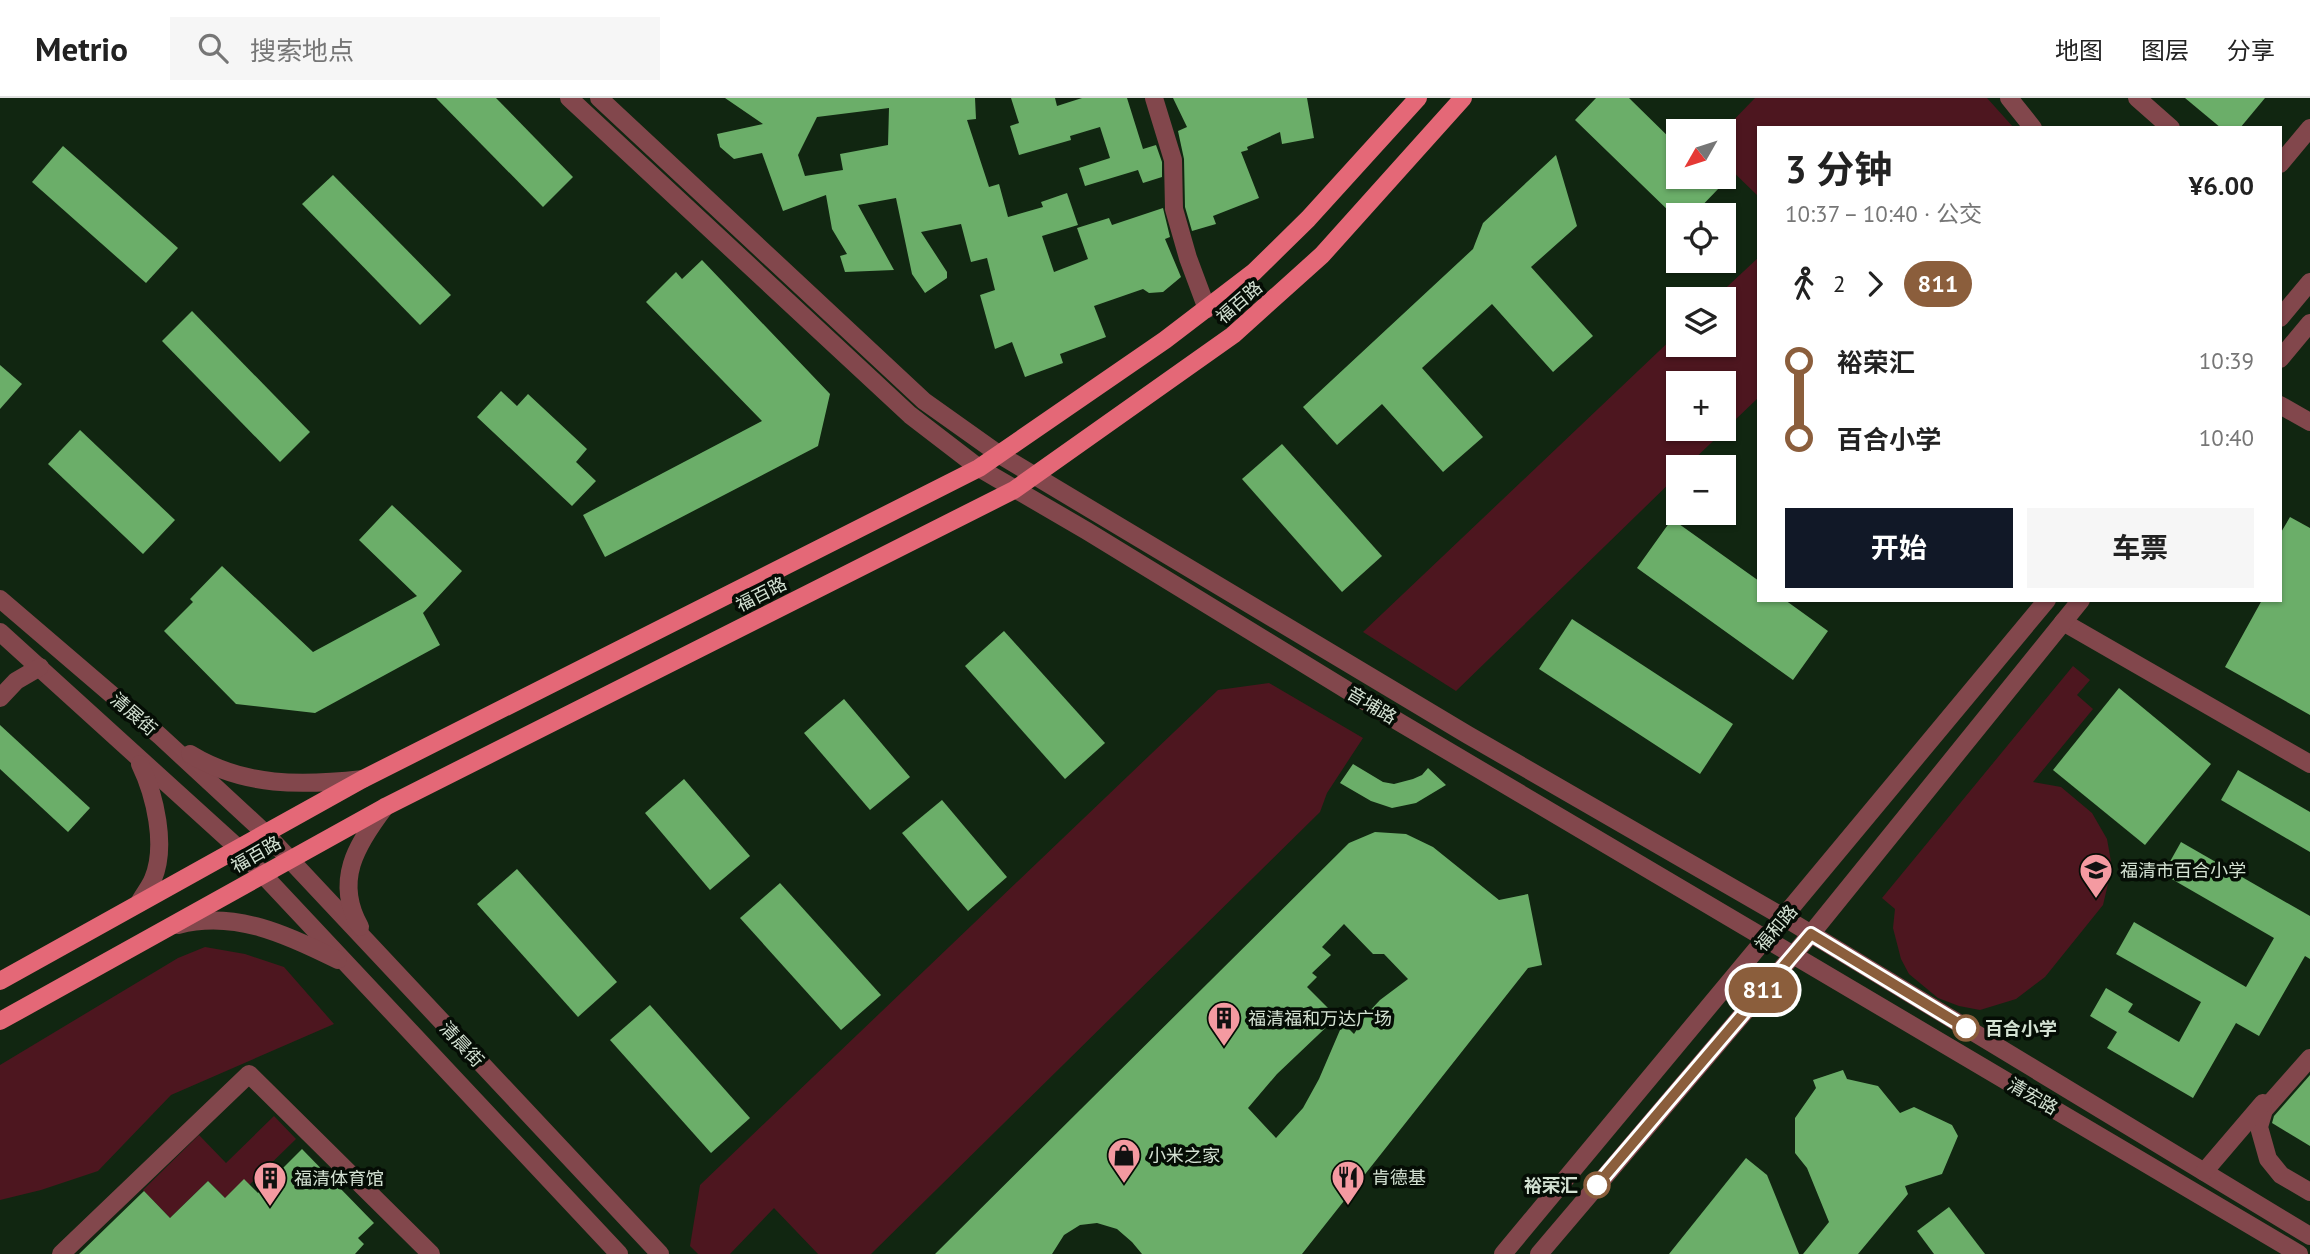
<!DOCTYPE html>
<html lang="zh">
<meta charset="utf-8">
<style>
:root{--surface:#fff;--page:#f6f6f6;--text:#222;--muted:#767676;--line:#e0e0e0;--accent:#111827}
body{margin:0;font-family:"PT Sans","Noto Sans SC",sans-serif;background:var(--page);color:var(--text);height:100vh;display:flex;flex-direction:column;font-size:26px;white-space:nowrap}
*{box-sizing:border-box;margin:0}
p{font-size:23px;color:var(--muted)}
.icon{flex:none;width:38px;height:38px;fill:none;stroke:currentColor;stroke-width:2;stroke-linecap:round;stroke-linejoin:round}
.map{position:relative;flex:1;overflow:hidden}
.details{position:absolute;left:1757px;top:28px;width:525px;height:476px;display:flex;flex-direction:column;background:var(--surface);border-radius:0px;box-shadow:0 2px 5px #0004}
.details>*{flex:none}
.badge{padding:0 14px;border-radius:23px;font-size:24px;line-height:46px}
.needle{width:46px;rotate:231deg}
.fabs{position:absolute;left:1666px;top:21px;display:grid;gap:14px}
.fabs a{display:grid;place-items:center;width:70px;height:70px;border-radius:0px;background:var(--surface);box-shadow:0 2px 5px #0004;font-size:35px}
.map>.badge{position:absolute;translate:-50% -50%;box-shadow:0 0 0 4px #fff}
.legs{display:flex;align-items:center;gap:10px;height:77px;padding:0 28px;font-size:23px}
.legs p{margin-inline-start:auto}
.headline{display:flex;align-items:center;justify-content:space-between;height:119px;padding:0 28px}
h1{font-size:38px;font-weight:700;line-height:52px}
.cta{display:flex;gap:14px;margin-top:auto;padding:14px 28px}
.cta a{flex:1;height:80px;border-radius:0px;background:var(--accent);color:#fff;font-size:28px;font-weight:700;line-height:80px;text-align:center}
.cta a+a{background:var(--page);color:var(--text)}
ul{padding:0 28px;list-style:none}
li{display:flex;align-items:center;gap:24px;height:77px;font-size:26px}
li i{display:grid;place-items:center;width:10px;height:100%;margin:0 9px;background:currentColor}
li i::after{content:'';width:18px;height:18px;margin:-9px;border:5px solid;border-radius:50%;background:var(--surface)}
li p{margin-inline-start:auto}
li:first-child i{background:linear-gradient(#0000 50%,currentColor 0)}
li:last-child i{background:linear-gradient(currentColor 50%,#0000 0)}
header{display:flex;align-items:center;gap:42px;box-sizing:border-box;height:98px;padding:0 35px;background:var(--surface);border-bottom:2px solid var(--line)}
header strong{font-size:33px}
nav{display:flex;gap:38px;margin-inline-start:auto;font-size:24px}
.search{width:490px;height:63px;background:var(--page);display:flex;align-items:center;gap:18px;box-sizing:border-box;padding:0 24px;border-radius:0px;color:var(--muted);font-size:26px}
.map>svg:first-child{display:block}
.green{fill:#4d161f;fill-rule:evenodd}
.building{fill:#6bae69;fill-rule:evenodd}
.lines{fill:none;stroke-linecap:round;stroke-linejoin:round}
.minor{stroke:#82474c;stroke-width:18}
.major{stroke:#e46877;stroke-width:18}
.line-1-casing{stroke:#fff;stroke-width:16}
.line-1{stroke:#8b5e3c;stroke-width:10}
.stop-1-dot{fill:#fff;stroke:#8b5e3c;stroke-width:3.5}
.labels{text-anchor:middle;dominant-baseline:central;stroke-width:7;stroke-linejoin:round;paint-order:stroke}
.street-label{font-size:18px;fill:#d3e1d2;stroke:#050d05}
.poi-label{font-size:18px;fill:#d3e1d2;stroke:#050d05;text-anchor:start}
.stop-label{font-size:18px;font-weight:bold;fill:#d3e1d2;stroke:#050d05;text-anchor:start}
</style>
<header>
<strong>Metrio</strong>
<div class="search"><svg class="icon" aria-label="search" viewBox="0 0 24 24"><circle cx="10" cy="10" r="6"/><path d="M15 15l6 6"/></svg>搜索地点</div>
<nav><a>地图</a><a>图层</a><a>分享</a></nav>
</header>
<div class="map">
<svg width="2310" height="1156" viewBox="0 0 2310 1156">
<rect width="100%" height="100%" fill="#112611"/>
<g class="green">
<polygon points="1755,0 1987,0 2014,30 1759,30 1759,99 1724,65 1723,33"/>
<path d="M1759 159V299L1686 369H1678V377L1456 593 1363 534 1678 235V247H1724V201H1714ZM1724 285V331H1678V285Z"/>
<polygon points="2073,568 2090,582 2077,597 2093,611 2033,684 2061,689 2092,715 2107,741 2112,769 2103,807 2045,879 2016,901 1980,912 1959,908 1938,900 1909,876 1901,861 1893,830 1895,811 1882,800"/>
<polygon points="1269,585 1363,640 1327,695 1320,714 871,1156 818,1156 774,1110 730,1156 698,1156 690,1148 700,1087 1218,592"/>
<polygon points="205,849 245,856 284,869 334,926 171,997 98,1073 41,1092 0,1102 0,967 178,860"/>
<polygon points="274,1018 296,1041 249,1087 225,1100 208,1083 170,1120 143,1092 199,1037 226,1065"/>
</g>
<g class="building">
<polygon points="436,0 496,0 573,79 543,109"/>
<path d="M725 0H975L976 21 967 22 989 89 999 86 1008 119 1043 109 1041 104 1067 95 1078 127 1042 138 1054 174 1088 161 1077 130 1109 120 1112 127 1163 110 1170 139 1165 141 1181 179 1163 194 1149 195 1143 191 1094 208 1106 239 1060 256 1063 265 1025 279 1012 244 995 251 980 197 995 192 987 160 971 164 961 126 921 134 947 174V180L925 195 912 176 896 100 858 107 894 172 845 174 840 158 847 156 832 131 826 97 783 113 762 55 734 61 720 49 717 36 763 26ZM889 10 888 47 840 56 843 72 805 78 798 57 817 19Z"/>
<polygon points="1011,0 1055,0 1057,8 1082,0 1127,0 1143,51 1156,47 1162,64 1162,79 1143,85 1138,72 1085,88 1079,70 1110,60 1100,29 1070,38 1071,42 1019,57 1010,28 1019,25"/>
<polygon points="1173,0 1307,0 1314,40 1282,46 1280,34 1247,49 1248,52 1241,54 1259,100 1213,118 1216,126 1192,133 1185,109 1184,61 1178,33 1187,29"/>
<polygon points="1596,0 1629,0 1678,48 1678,79 1709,79 1720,89 1693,117 1673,117 1575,22"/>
<polygon points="2185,0 2265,0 2240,30 2221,30"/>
<polygon points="63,48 178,150 146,185 32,84"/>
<polygon points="1556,57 1577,128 1531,169 1593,238 1553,274 1492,206 1422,270 1483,339 1443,374 1382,306 1337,347 1303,309 1473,151 1483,125"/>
<polygon points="333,77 451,197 420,227 302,106"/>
<polygon points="702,162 830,296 818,348 605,459 583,417 762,323 646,204 676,174 682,181"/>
<polygon points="192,213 310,334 280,364 162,243"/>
<polygon points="0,267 22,286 0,311"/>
<polygon points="501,293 517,308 528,296 587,351 576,364 596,383 572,408 477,319"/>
<polygon points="80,332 175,422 143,456 48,366"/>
<polygon points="1282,346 1382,458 1342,494 1242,381"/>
<polygon points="392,407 462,473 423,515 440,547 315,615 236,606 164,533 193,504 190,501 222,468 313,554 417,498 359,442"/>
<polygon points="2290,419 2310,430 2310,617 2225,569 2262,502 2280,502 2280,436"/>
<polygon points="1672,421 1759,483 1759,502 1785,502 1828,533 1793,582 1637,470"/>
<polygon points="1572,521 1733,626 1700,676 1539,571"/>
<polygon points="1004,533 1105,645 1065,681 965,568"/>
<polygon points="2119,590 2211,666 2145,747 2053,672"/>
<polygon points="844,601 910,679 870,712 804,635"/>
<polygon points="0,627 90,710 68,734 0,671"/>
<polygon points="1353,666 1383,684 1394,686 1413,681 1422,677 1428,670 1446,687 1416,705 1392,710 1371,703 1340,685"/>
<polygon points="2238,672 2310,714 2310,754 2221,702"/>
<polygon points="684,681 750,758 710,792 645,715"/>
<polygon points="942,702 1007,779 968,813 902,735"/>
<path d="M1375 734 1406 736 1433 749 1499 802 1528 796 1542 867 1528 870 1302 1156H1142L1132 1144 1117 1131 1097 1125 1080 1127 1064 1137 1052 1156H935L1349 745ZM1344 826 1373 856H1384L1408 881 1380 902 1366 917 1354 936 1343 925 1319 981 1303 1010 1276 1040 1248 1010 1277 976 1337 919 1307 889 1317 879 1312 875 1331 857 1322 849Z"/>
<polygon points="2181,744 2310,818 2310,861 2305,858 2259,938 2236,925 2193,1000 2107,950 2117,934 2090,918 2106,890 2133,906 2128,914 2179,944 2201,904 2116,856 2134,824 2246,889 2274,840 2163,776"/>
<polygon points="517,771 617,884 578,919 477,806"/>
<polygon points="780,785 881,897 841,932 740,820"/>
<polygon points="650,907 750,1020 711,1055 610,942"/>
<polygon points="1843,972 1847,981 1878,988 1900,1015 1914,1009 1952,1027 1958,1038 1942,1076 1905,1088 1908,1096 1858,1156 1803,1156 1829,1124 1807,1070 1795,1055 1795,1020 1816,990 1813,982"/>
<polygon points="2310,977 2310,1048 2272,1025 2274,1018"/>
<polygon points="302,1051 374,1125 358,1140 364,1146 355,1156 79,1156 144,1093 170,1120 208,1083 225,1100 244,1081 258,1095"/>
<polygon points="1746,1060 1767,1077 1799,1156 1669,1156"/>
<polygon points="1949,1109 1985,1156 1934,1156 1917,1133"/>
</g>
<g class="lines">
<g class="minor">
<polyline points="569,0 910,317 979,370 1087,433 1399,624 2299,1156"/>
<polyline points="599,0 924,303 1000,357 1468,637 1785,820 2310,1138"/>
<polyline points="1154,0 1173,62 1174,111 1188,160 1207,211"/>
<polyline points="2009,0 2033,30"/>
<polyline points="2137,0 2171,30"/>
<polyline points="2280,66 2310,30"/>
<polyline points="2280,220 2310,184"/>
<polyline points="2280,261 2310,225"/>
<polyline points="2280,307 2310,324"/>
<polyline points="0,501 160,638 265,735 660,1156"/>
<polyline points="2063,524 2310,666"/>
<polyline points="0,534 238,750 619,1156"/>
<polyline points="0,600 16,583 40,569"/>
<path d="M190 656C244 689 302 688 363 681"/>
<path d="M139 805C143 797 150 789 153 781 167 748 155 697 140 666"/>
<path d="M178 827C235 812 288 837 338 862"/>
<path d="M360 829C334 783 356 747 385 709"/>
<polyline points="2310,960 2264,1012 2259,1029 2268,1061 2281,1077 2310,1094"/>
<polyline points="2204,1074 2263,1005"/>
<polyline points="61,1156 249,976 431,1156"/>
<polyline points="1503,1156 2047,502"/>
<polyline points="1539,1156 1811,836 2081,502"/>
</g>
<g class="major">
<polyline points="0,883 363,681 979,370 1165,242 1254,174 1308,121 1418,0"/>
<polyline points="0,923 385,709 1014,392 1233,237 1322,157 1463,0"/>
</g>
</g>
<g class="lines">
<defs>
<polyline id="line-1" points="1597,1087 1811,836 1966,930"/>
</defs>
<use href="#line-1" class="line-1-casing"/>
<use href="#line-1" class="line-1"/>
</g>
<defs>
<symbol id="school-pin" viewBox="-11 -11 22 30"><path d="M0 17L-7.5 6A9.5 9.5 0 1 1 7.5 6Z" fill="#f49aa1" stroke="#050d05"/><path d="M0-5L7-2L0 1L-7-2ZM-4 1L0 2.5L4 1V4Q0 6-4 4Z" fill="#111"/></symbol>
<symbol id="building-pin" viewBox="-11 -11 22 30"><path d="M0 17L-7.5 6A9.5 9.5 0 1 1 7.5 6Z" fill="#f49aa1" stroke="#050d05"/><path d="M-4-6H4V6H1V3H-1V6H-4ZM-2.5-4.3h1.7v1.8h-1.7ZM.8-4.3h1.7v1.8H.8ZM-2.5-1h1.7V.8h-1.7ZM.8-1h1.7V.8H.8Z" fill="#111"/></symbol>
<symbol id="shop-pin" viewBox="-11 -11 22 30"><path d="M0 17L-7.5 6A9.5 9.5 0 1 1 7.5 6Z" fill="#f49aa1" stroke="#050d05"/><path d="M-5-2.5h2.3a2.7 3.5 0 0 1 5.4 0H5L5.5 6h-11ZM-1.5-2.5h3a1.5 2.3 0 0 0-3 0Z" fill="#111"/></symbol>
<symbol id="restaurant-pin" viewBox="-11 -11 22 30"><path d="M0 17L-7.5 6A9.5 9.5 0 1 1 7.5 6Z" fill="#f49aa1" stroke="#050d05"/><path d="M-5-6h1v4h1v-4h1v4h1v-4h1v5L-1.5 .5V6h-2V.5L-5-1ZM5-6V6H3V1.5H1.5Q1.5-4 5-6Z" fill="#111"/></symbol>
</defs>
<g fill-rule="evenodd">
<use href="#school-pin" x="2077" y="753" width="38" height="52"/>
<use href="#building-pin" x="1205" y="901" width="38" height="52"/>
<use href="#shop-pin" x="1105" y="1038" width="38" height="52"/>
<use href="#restaurant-pin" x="1329" y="1060" width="38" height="52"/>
<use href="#building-pin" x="251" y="1061" width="38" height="52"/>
</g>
<g class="stop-1-dot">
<circle cx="1966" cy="930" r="12"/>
<circle cx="1597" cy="1087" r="12"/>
</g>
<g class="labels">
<g class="street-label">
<text transform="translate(1239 204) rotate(-41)">福百路</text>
<text transform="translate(761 496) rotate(-27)">福百路</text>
<text transform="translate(1372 607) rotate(31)">音埔路</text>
<text transform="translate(134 616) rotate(41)">清展街</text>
<text transform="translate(256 756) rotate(-30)">福百路</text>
<text transform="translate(1776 830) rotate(-50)">福和路</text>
<text transform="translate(462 946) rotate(47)">清晨街</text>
<text transform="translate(2033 998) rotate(30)">清宏路</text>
</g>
<g class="poi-label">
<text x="2120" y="772">福清市百合小学</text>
<text x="1248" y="920">福清福和万达广场</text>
<text x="1148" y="1057">小米之家</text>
<text x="1372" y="1079">肯德基</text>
<text x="294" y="1080">福清体育馆</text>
</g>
<g class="stop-label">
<text x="1985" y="930">百合小学</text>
<text x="1578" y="1087" text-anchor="end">裕荣汇</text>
</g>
</g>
</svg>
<div class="fabs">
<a><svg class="needle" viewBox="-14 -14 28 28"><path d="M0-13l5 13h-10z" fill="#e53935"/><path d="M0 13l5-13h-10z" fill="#767676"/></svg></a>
<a><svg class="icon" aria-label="locate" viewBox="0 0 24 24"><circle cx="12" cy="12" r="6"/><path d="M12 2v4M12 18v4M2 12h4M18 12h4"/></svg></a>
<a><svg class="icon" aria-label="layers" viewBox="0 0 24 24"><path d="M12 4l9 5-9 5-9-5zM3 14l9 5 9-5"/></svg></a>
<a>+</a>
<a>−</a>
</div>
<b class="badge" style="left:1763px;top:892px;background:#8b5e3c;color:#fff">811</b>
<section class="details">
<div class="headline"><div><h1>3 分钟</h1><p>10:37 – 10:40 · 公交</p></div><b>¥6.00</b></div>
<div class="legs"><svg class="icon" aria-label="walk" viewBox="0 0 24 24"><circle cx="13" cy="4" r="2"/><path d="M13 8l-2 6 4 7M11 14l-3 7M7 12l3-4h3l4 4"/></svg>2<svg class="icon" aria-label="forward" viewBox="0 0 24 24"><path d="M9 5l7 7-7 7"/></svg><b class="badge" style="background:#8b5e3c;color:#fff">811</b></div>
<ul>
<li><i style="color:#8b5e3c"></i><b>裕荣汇</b><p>10:39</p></li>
<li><i style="color:#8b5e3c"></i><b>百合小学</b><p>10:40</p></li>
</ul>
<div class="cta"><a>开始</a><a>车票</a></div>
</section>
</div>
